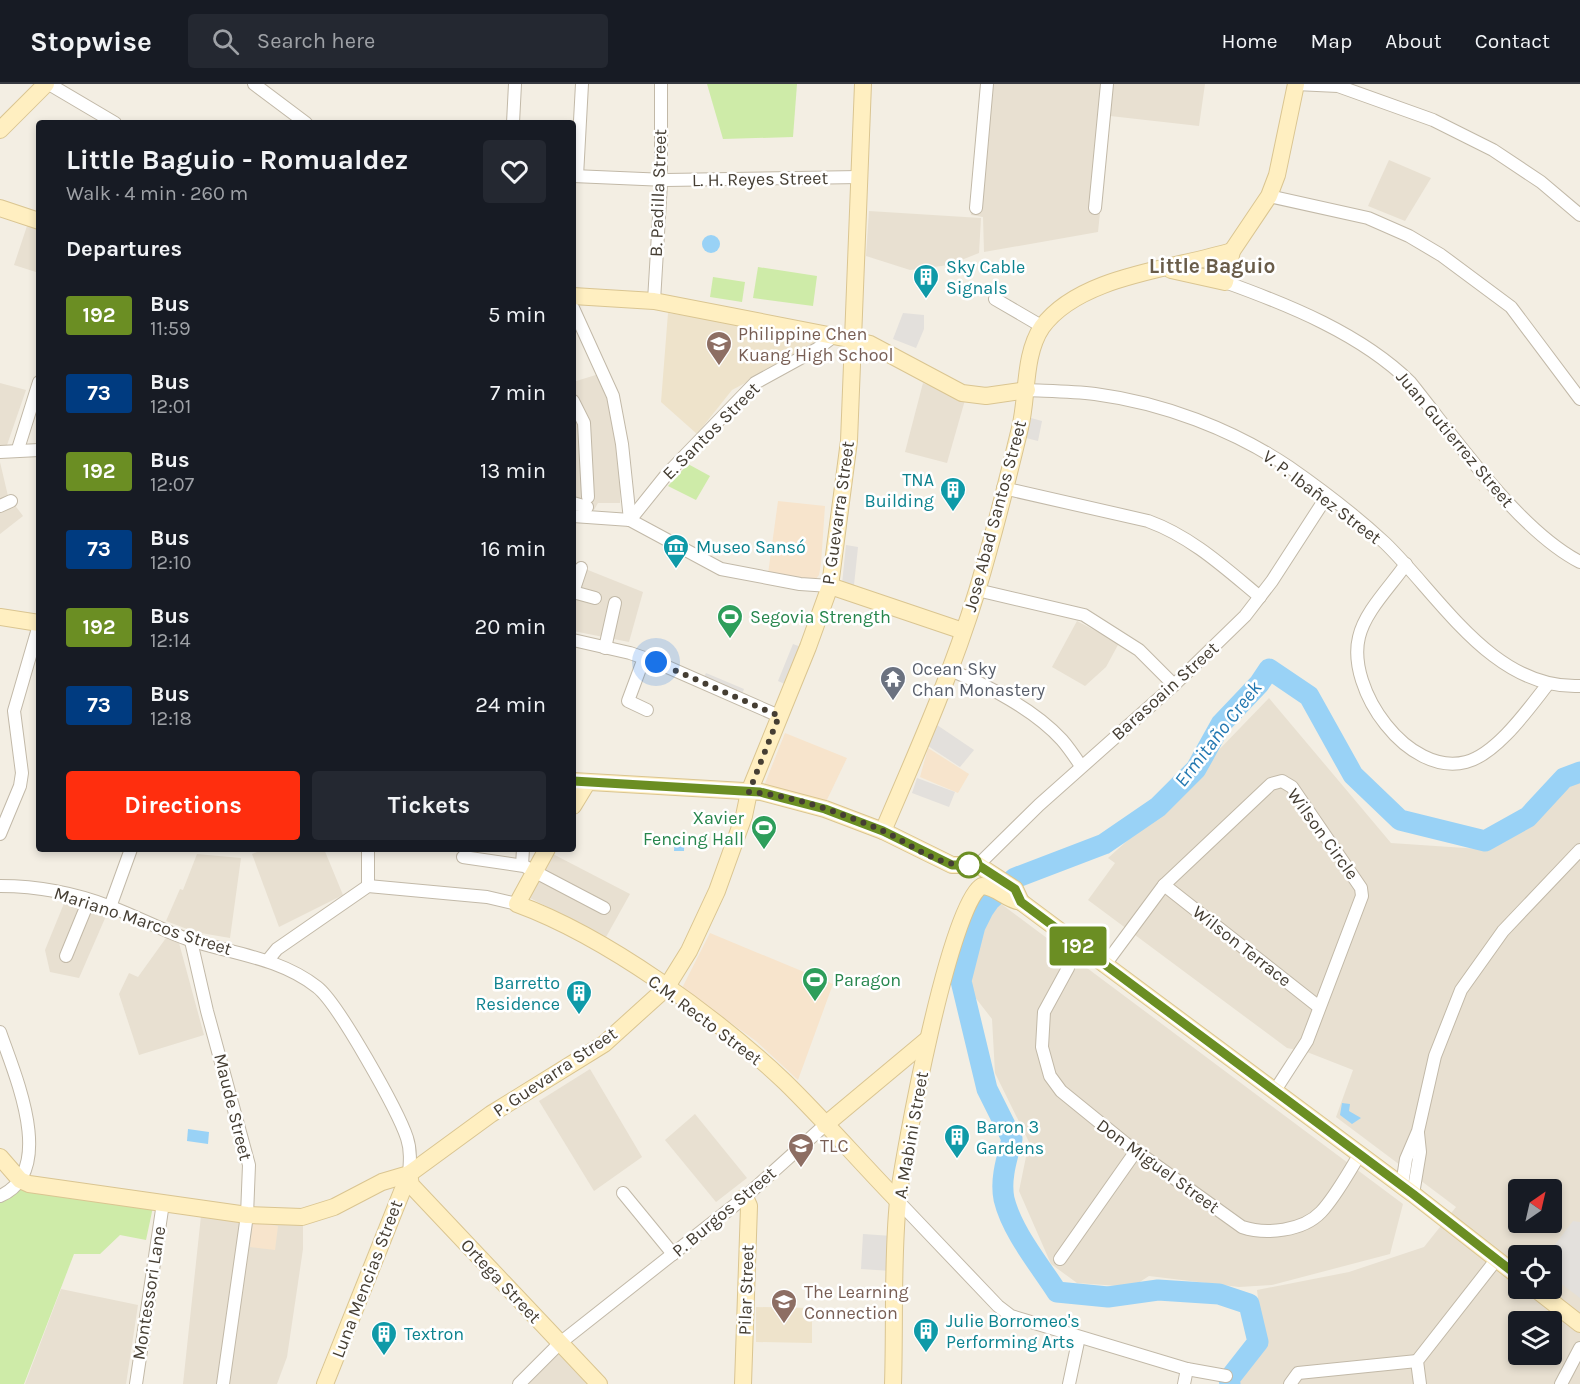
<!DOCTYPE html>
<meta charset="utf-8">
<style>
:root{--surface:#171b24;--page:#242831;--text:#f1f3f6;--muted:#9ea1a6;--line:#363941;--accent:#ff2e0e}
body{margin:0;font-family:Karla,sans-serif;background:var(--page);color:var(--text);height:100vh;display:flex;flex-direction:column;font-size:22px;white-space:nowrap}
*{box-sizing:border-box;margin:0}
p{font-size:20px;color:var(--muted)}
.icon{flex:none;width:33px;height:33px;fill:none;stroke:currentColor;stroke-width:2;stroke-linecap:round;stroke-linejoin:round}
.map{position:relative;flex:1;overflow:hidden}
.sheet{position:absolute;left:36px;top:36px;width:540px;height:732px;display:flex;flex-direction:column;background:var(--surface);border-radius:6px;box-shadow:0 3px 9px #0003}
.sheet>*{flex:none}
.badge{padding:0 12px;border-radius:4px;font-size:21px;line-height:39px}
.needle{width:39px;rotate:34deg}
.fabs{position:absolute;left:1508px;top:1095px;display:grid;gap:12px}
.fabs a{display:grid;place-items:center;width:54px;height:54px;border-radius:6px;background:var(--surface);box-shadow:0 3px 9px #0003;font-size:30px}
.you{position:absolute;width:30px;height:30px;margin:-15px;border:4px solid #fff;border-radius:50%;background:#1a73e8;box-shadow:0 0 0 9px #1a73e833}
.map>.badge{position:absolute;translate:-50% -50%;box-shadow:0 0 0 3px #fff}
h2{padding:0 30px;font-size:22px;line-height:54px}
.round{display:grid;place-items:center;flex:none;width:63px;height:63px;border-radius:6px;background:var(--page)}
.summary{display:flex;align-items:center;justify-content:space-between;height:102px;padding:0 30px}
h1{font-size:28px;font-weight:700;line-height:45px}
.button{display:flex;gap:12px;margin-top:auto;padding:12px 30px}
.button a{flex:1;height:69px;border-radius:6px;background:var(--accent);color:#fff;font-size:24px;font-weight:700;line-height:69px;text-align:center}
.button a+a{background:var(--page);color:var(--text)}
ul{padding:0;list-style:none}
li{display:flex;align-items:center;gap:18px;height:78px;padding:0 30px}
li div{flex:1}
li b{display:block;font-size:22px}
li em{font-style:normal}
li .badge{min-width:66px;font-weight:700;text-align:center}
header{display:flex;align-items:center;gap:36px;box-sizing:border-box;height:84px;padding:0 30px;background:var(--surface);border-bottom:2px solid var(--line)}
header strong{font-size:28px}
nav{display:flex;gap:33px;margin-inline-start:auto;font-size:21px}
.search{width:420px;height:54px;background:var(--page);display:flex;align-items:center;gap:15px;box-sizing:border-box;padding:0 21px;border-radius:6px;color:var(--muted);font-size:22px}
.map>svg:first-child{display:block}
.residential{fill:#e8e0d1;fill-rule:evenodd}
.commercial{fill:#f7e4cc}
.education{fill:#eee3cb}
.green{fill:#ceeba8}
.parking{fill:#e3e0dc}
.water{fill:#99d2f6}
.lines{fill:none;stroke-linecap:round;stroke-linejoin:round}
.river{stroke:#99d2f6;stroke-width:21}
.street-casing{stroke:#c2b9a8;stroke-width:14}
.secondary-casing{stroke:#dac591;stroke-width:18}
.street{stroke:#fff;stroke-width:12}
.secondary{stroke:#ffefc1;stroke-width:16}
.line-casing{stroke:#fff;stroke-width:14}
.line{stroke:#6b8e23;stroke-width:9}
.walk{stroke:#453e33;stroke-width:6;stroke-dasharray:0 10.8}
.stop-dot{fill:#fff;stroke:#6b8e23;stroke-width:3}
.labels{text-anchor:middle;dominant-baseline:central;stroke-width:5;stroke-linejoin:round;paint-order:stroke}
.street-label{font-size:18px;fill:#453e33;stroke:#fff}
.culture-label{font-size:18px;fill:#0d838f;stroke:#fff;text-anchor:start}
.education-label{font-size:18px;fill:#785e54;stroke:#fff;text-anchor:start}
.leisure-label{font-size:18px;fill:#27864d;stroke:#fff;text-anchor:start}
.worship-label{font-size:18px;fill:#5b616d;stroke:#fff;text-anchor:start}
.water-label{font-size:20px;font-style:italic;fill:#2378b1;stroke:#fff}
.quarter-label{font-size:21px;font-weight:bold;fill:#695c49;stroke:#fff}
</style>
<header>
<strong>Stopwise</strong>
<div class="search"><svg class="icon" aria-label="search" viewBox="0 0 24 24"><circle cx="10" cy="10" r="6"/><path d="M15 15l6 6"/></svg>Search here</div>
<nav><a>Home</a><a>Map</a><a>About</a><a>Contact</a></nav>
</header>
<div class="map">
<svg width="1580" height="1300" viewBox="0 0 1580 1300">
<rect width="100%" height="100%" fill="#f3eee3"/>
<g class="residential">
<polygon points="982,0 1205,0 1199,42 1110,32 1098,148 984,168 983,133 971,131"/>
<polygon points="1389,76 1431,94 1405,137 1368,122"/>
<polygon points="869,127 981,134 979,169 949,181 910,186 866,172"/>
<polygon points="27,142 39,146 39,189 14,181"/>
<polygon points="599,290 612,326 620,386 620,419 598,419 594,426 573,423 573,298"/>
<polygon points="0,299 26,306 7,361 0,362"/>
<polygon points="923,299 965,316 947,379 905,368"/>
<polygon points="0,378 8,412 23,432 0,450"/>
<polygon points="573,480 643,508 629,558 573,547"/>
<polygon points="1077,537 1119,559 1106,583 1085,602 1052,583"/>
<path d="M1269 614 1391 759 1480 765 1529 735 1580 695V1300H1239L1238 1290 1264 1265 1257 1206 1349 1188 1424 1163 1456 1123 1336 1033 1353 986 1307 968 1287 964 1088 816 1115 779 1108 774 1156 731ZM1518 1106H1551V1138H1518ZM1518 1172H1551V1204H1518ZM1518 1238H1551V1270H1518Z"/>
<polygon points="264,765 324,765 343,811 279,843 252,770"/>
<polygon points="551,769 630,810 606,853 526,812"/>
<polygon points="197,770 241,774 230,854 195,848 166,837 180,805 183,806"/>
<polygon points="65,817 106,832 79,894 50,888 45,866"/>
<polygon points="1000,819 1403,1120 1390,1170 1272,1201 1239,1203 1149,1192 1132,1203 1077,1199 1051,1180 1019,1107 1029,1058 995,989 992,935 971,908 973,878 985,841"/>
<polygon points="166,854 179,859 204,951 139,971 119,910 129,889 138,893"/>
<polygon points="590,985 642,1073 594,1107 539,1017"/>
<polygon points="695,1030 747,1094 716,1118 665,1056"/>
<polygon points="201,1132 303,1141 303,1165 287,1273 277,1300 183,1300"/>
<polygon points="61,1205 138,1221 126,1300 25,1300"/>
<polygon points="557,1265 591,1300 523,1300"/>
</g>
<g class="commercial">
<polygon points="778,417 825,422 821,480 819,491 815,496 768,490"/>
<polygon points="785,649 847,674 825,720 764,702"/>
<polygon points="928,664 969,690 958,709 920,693"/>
<polygon points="710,849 833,900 798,996 756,957 682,904"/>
<polygon points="253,1138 278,1142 275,1166 250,1163"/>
</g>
<g class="education">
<polygon points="668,229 815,252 818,260 732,306 697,350 661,318"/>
<polygon points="756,1223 812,1224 812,1259 756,1258"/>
</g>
<g class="green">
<polygon points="707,0 797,0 793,53 723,55"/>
<polygon points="758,183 817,192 813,222 753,214"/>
<polygon points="713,193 745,198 742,218 710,213"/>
<polygon points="688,380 710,392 696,416 668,402"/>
<polygon points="15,1105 153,1123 146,1156 120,1151 100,1170 74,1170 24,1300 0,1300 0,1114"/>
</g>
<g class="parking">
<polygon points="903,229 924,231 924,245 916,264 893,255"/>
<polygon points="1031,334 1042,337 1038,357 1026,354"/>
<polygon points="846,461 858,463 854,501 842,500"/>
<polygon points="793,560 801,563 787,601 778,597"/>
<polygon points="706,589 744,605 741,612 703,595"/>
<polygon points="937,641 974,666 960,683 928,662"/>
<polygon points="917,694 955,708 949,723 912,709"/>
<polygon points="1573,1137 1580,1138 1580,1214 1551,1192 1551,1172 1547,1171"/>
<polygon points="863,1150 892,1152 891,1187 861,1185"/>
</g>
<g class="water">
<circle cx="711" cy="160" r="9"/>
<polygon points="675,751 685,751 684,767 674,767"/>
<polygon points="1342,1019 1350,1020 1349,1027 1361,1034 1352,1040 1340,1031"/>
<polygon points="188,1045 209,1048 208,1060 187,1057"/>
</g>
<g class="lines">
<path class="river" d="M1230 1300 1229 1295 1258 1258 1249 1220 1219 1210 1158 1206 1108 1213 1057 1208C1039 1180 1012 1148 1004 1115 1000 1095 1007 1074 1012 1055L987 1005 961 897 975 842 983 826 990 816 1015 794 1104 760 1158 723 1196 685 1221 640 1259 600 1269 585 1309 612 1353 691 1400 736 1485 757 1528 733 1564 694 1580 688"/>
<defs>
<g id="street">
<polyline points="49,0 115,39"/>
<polyline points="254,0 306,39"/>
<polyline points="1296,0 1338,2 1433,36 1493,66 1541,98 1580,131"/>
<polyline points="513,39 515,0"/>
<polyline points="573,92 666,96 860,93"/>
<polyline points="577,92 582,0"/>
<polyline points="1269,112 1368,134 1409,152 1441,171 1511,223 1580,315"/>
<polyline points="976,124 987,0"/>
<polyline points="1095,124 1107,0"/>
<path d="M1225 198C1289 221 1361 250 1410 298 1455 354 1518 446 1580 478"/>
<polyline points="995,215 1043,243"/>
<polyline points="654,217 661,99 661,0"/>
<polyline points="573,224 613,312 622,360 630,436"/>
<path d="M1027 306C1049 307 1073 307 1095 310 1163 319 1232 345 1289 383 1322 406 1356 432 1385 459 1440 512 1493 606 1580 602"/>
<polyline points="573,317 584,339 588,413"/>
<polyline points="18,365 39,298"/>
<polyline points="0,368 39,366"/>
<path d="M1003 404 1148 437C1192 453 1225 484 1260 513"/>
<polyline points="573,419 587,423"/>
<polyline points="0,422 11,417"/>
<polyline points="573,432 630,436 721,485 800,500 830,502"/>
<polyline points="630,436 667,390 755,299 817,265 829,256 831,251"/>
<path d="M1406 480C1391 502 1365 527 1359 553 1346 605 1408 693 1466 678 1497 670 1529 624 1548 600"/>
<polyline points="977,506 1084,531 1139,566 1174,601"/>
<polyline points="573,508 581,484"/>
<polyline points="573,508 595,514"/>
<polyline points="573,556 630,569 656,578 779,632"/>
<polyline points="605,564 615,519"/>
<polyline points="644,574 628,617 647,626"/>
<path d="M950 586C987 601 1035 626 1062 656 1069 664 1075 673 1081 682"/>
<polyline points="0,750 20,702 22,689 14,627 39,541"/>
<polyline points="463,773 524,782 604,824"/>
<polyline points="522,781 523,765"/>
<polyline points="978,781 1039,721 1174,601 1245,532 1272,497 1327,412"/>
<polyline points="1164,801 1319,923"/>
<path d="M0 802C38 802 75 809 111 823 138 833 163 847 190 856 234 870 280 874 317 903 338 919 398 1027 407 1054 411 1066 410 1078 409 1090"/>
<polyline points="368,802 368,765"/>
<polyline points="110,823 131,765"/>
<polyline points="191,857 207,927 249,1081 247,1131 223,1300"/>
<polyline points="66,872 89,816"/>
<polyline points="268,876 277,865 368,802 487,813 517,820"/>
<polyline points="1104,882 1164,801 1271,700 1282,697 1292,703 1361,804 1362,812 1307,957 1274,1008"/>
<path d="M1068 884 1044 928 1042 963 1050 992 1061 1007 1125 1059 1242 1143C1266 1151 1303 1147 1321 1128 1336 1112 1348 1089 1360 1070"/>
<path d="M0 948C14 989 58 1087 0 1112"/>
<polyline points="1402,1101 1406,1075 1418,1047 1435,972 1461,906 1503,847 1580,766"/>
<polyline points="623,1109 673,1170"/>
<polyline points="1413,1110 1420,1068 1418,1049"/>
<polyline points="898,1117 998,1222 1011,1232 1187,1285 1226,1292"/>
<polyline points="1060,1175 1136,1067"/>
<polyline points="136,1300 163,1119"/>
<polyline points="519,1300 560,1259 745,1113 825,1041"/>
<polyline points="1069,1300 1079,1253"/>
<polyline points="1184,1300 1187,1285"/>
<polyline points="1290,1300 1298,1289 1417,1277"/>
<polyline points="1420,1300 1417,1277 1496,1176"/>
<polyline points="1561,1300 1580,1264"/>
</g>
<g id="secondary">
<polyline points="0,46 46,0"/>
<polyline points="0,124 39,137"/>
<polyline points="1171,186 1225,198 1232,167 1269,112 1277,91 1296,0"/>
<polyline points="573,212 654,217 854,256 870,260 962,309 986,312 1027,306"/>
<polyline points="830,502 963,547"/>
<polyline points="0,533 39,539"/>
<polyline points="573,697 761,708 825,725 883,747 952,781 978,781 1015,805 1021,818"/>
<polyline points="573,722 587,699"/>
<path d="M883 747C917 668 952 589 977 507 993 454 1007 398 1020 344 1028 313 1023 271 1042 243 1080 191 1175 185 1232 167"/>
<path d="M547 765 517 820C607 853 715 932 785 998 824 1036 860 1078 898 1117"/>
<polyline points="825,1041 928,955"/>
<polyline points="0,1073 20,1096 29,1100 247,1131 302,1133 334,1123 382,1098 409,1090 491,1030 604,960 666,904 689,867 717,807 744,732 749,708 808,563 830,502 849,357 863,0"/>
<polyline points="409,1090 411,1101 599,1300"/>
<polyline points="1534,1204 1580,1240"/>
<polyline points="325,1300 409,1090"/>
<polyline points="743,1300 749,1122 745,1113"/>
<path d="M893 1300C895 1240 892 1177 898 1117 903 1072 950 818 982 802 996 802 1006 816 1021 818L1413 1110 1518 1192"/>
</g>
</defs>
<use href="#street" class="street-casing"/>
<use href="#secondary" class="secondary-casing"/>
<use href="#street" class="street"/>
<use href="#secondary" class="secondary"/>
</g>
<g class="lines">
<defs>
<polyline id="line" points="573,697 760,708 825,725 883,747 952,781 978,781 1015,805 1021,818 1413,1110 1518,1192"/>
</defs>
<use href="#line" class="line-casing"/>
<use href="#line" class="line"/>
<path class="walk" d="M656 578 779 632 749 708C793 711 840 729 881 746 909 758 936 783 969 781"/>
</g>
<defs>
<symbol id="building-pin" viewBox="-11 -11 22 30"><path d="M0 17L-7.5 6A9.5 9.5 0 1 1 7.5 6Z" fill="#0f9aa8" stroke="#fff"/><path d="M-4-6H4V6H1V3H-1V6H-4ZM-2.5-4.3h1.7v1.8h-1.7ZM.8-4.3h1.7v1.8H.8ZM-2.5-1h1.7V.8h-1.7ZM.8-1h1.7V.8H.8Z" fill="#fff"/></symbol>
<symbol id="school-pin" viewBox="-11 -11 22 30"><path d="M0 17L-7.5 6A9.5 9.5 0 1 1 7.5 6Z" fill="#8d6e63" stroke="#fff"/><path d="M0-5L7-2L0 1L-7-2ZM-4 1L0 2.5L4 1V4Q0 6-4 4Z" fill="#fff"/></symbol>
<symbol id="museum-pin" viewBox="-11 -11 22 30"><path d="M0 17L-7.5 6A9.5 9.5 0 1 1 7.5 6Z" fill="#0f9aa8" stroke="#fff"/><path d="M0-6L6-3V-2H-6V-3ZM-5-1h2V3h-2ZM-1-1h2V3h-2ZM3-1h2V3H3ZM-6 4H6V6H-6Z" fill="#fff"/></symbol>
<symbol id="stadium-pin" viewBox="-11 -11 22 30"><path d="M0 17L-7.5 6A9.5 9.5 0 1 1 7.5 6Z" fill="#2e9e5b" stroke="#fff"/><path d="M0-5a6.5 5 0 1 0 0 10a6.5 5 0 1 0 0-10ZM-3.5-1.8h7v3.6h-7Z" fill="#fff"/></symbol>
<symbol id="temple-pin" viewBox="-11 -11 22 30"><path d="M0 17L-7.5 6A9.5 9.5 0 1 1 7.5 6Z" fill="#6b7280" stroke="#fff"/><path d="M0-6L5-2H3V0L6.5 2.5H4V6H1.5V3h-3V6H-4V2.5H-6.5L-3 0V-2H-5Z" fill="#fff"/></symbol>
</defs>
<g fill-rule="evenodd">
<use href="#building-pin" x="911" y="178" width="30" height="40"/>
<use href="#school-pin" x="704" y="245" width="30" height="40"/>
<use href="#building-pin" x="938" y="391" width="30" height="40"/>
<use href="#museum-pin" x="661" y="448" width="30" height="40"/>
<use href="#stadium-pin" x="715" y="518" width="30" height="40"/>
<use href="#temple-pin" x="878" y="580" width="30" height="40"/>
<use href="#stadium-pin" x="749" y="729" width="30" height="40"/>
<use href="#stadium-pin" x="800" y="881" width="30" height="40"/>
<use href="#building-pin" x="564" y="894" width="30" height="40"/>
<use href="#building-pin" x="942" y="1038" width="30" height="40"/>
<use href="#school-pin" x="786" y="1047" width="30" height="40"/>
<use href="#school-pin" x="769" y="1203" width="30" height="40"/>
<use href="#building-pin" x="911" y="1232" width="30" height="40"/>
<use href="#building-pin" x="369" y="1235" width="30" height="40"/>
</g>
<circle class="stop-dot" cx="969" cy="781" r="12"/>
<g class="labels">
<g class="street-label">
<text transform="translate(760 95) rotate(-1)">L. H. Reyes Street</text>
<text transform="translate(658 109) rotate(-88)">B. Padilla Street</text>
<text transform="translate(711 347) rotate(-45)">E. Santos Street</text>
<text transform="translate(1455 355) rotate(50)">Juan Gutierrez Street</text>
<text transform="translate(1322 413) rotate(37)">V. P. Ibañez Street</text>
<text transform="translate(838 429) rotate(-82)">P. Guevarra Street</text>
<text transform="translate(995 432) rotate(-75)">Jose Abad Santos Street</text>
<text transform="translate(1165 607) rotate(-42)">Barasoain Street</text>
<text transform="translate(1323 750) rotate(54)">Wilson Circle</text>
<text transform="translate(143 837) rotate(18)">Mariano Marcos Street</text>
<text transform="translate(1242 862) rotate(38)">Wilson Terrace</text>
<text transform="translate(705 936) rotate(37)">C.M. Recto Street</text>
<text transform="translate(555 988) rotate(-34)">P. Guevarra Street</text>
<text transform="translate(233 1023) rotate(76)">Maude Street</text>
<text transform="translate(911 1051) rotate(-80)">A. Mabini Street</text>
<text transform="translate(1158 1082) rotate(36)">Don Miguel Street</text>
<text transform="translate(724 1128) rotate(-40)">P. Burgos Street</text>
<text transform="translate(367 1195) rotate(-69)">Luna Mencias Street</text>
<text transform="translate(501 1197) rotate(47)">Ortega Street</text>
<text transform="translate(746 1206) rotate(-88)">Pilar Street</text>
<text transform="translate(149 1209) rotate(-81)">Montessori Lane</text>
</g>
<g class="culture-label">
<text x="946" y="183">Sky Cable<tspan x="946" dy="21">Signals</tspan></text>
<text x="934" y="396" text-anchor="end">TNA<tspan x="934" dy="21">Building</tspan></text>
<text x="696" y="463">Museo Sansó</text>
<text x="560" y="899" text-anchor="end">Barretto<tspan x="560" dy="21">Residence</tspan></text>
<text x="976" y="1043">Baron 3<tspan x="976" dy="21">Gardens</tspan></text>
<text x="946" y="1237">Julie Borromeo's<tspan x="946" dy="21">Performing Arts</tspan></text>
<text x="404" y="1250">Textron</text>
</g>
<g class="education-label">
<text x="738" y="250">Philippine Chen<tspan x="738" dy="21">Kuang High School</tspan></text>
<text x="820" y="1062">TLC</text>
<text x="804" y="1208">The Learning<tspan x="804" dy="21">Connection</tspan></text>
</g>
<g class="leisure-label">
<text x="750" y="533">Segovia Strength</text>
<text x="744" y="734" text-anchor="end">Xavier<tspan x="744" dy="21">Fencing Hall</tspan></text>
<text x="834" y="896">Paragon</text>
</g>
<g class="worship-label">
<text x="912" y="585">Ocean Sky<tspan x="912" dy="21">Chan Monastery</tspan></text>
</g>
<g class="water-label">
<text transform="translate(1218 650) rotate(-52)">Ermitaño Creek</text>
</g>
<g class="quarter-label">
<text x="1212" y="182">Little Baguio</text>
</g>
</g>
</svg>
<div class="fabs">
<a><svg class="needle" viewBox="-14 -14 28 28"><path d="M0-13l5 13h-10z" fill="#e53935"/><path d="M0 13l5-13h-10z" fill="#9ea1a6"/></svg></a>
<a><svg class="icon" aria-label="locate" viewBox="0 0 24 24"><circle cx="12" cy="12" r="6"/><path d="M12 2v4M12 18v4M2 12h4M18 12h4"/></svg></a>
<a><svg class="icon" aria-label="layers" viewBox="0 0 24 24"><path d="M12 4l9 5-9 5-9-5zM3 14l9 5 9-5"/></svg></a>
</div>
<div class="you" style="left:656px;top:578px"></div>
<b class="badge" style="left:1078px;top:862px;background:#6b8e23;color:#fff">192</b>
<section class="sheet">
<div class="summary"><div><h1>Little Baguio - Romualdez</h1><p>Walk · 4 min · 260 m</p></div><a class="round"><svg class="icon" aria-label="heart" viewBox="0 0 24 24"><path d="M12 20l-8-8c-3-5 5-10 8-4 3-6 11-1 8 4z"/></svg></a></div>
<h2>Departures</h2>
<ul>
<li><span class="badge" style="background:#6b8e23;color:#fff">192</span><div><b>Bus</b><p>11:59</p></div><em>5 min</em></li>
<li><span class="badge" style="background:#003b80;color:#fff">73</span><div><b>Bus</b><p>12:01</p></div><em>7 min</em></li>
<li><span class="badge" style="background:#6b8e23;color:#fff">192</span><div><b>Bus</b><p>12:07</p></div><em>13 min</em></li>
<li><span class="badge" style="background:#003b80;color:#fff">73</span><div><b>Bus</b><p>12:10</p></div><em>16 min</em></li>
<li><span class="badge" style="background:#6b8e23;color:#fff">192</span><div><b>Bus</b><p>12:14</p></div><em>20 min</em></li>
<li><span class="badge" style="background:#003b80;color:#fff">73</span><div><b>Bus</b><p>12:18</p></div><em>24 min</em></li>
</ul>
<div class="button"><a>Directions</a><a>Tickets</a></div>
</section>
</div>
